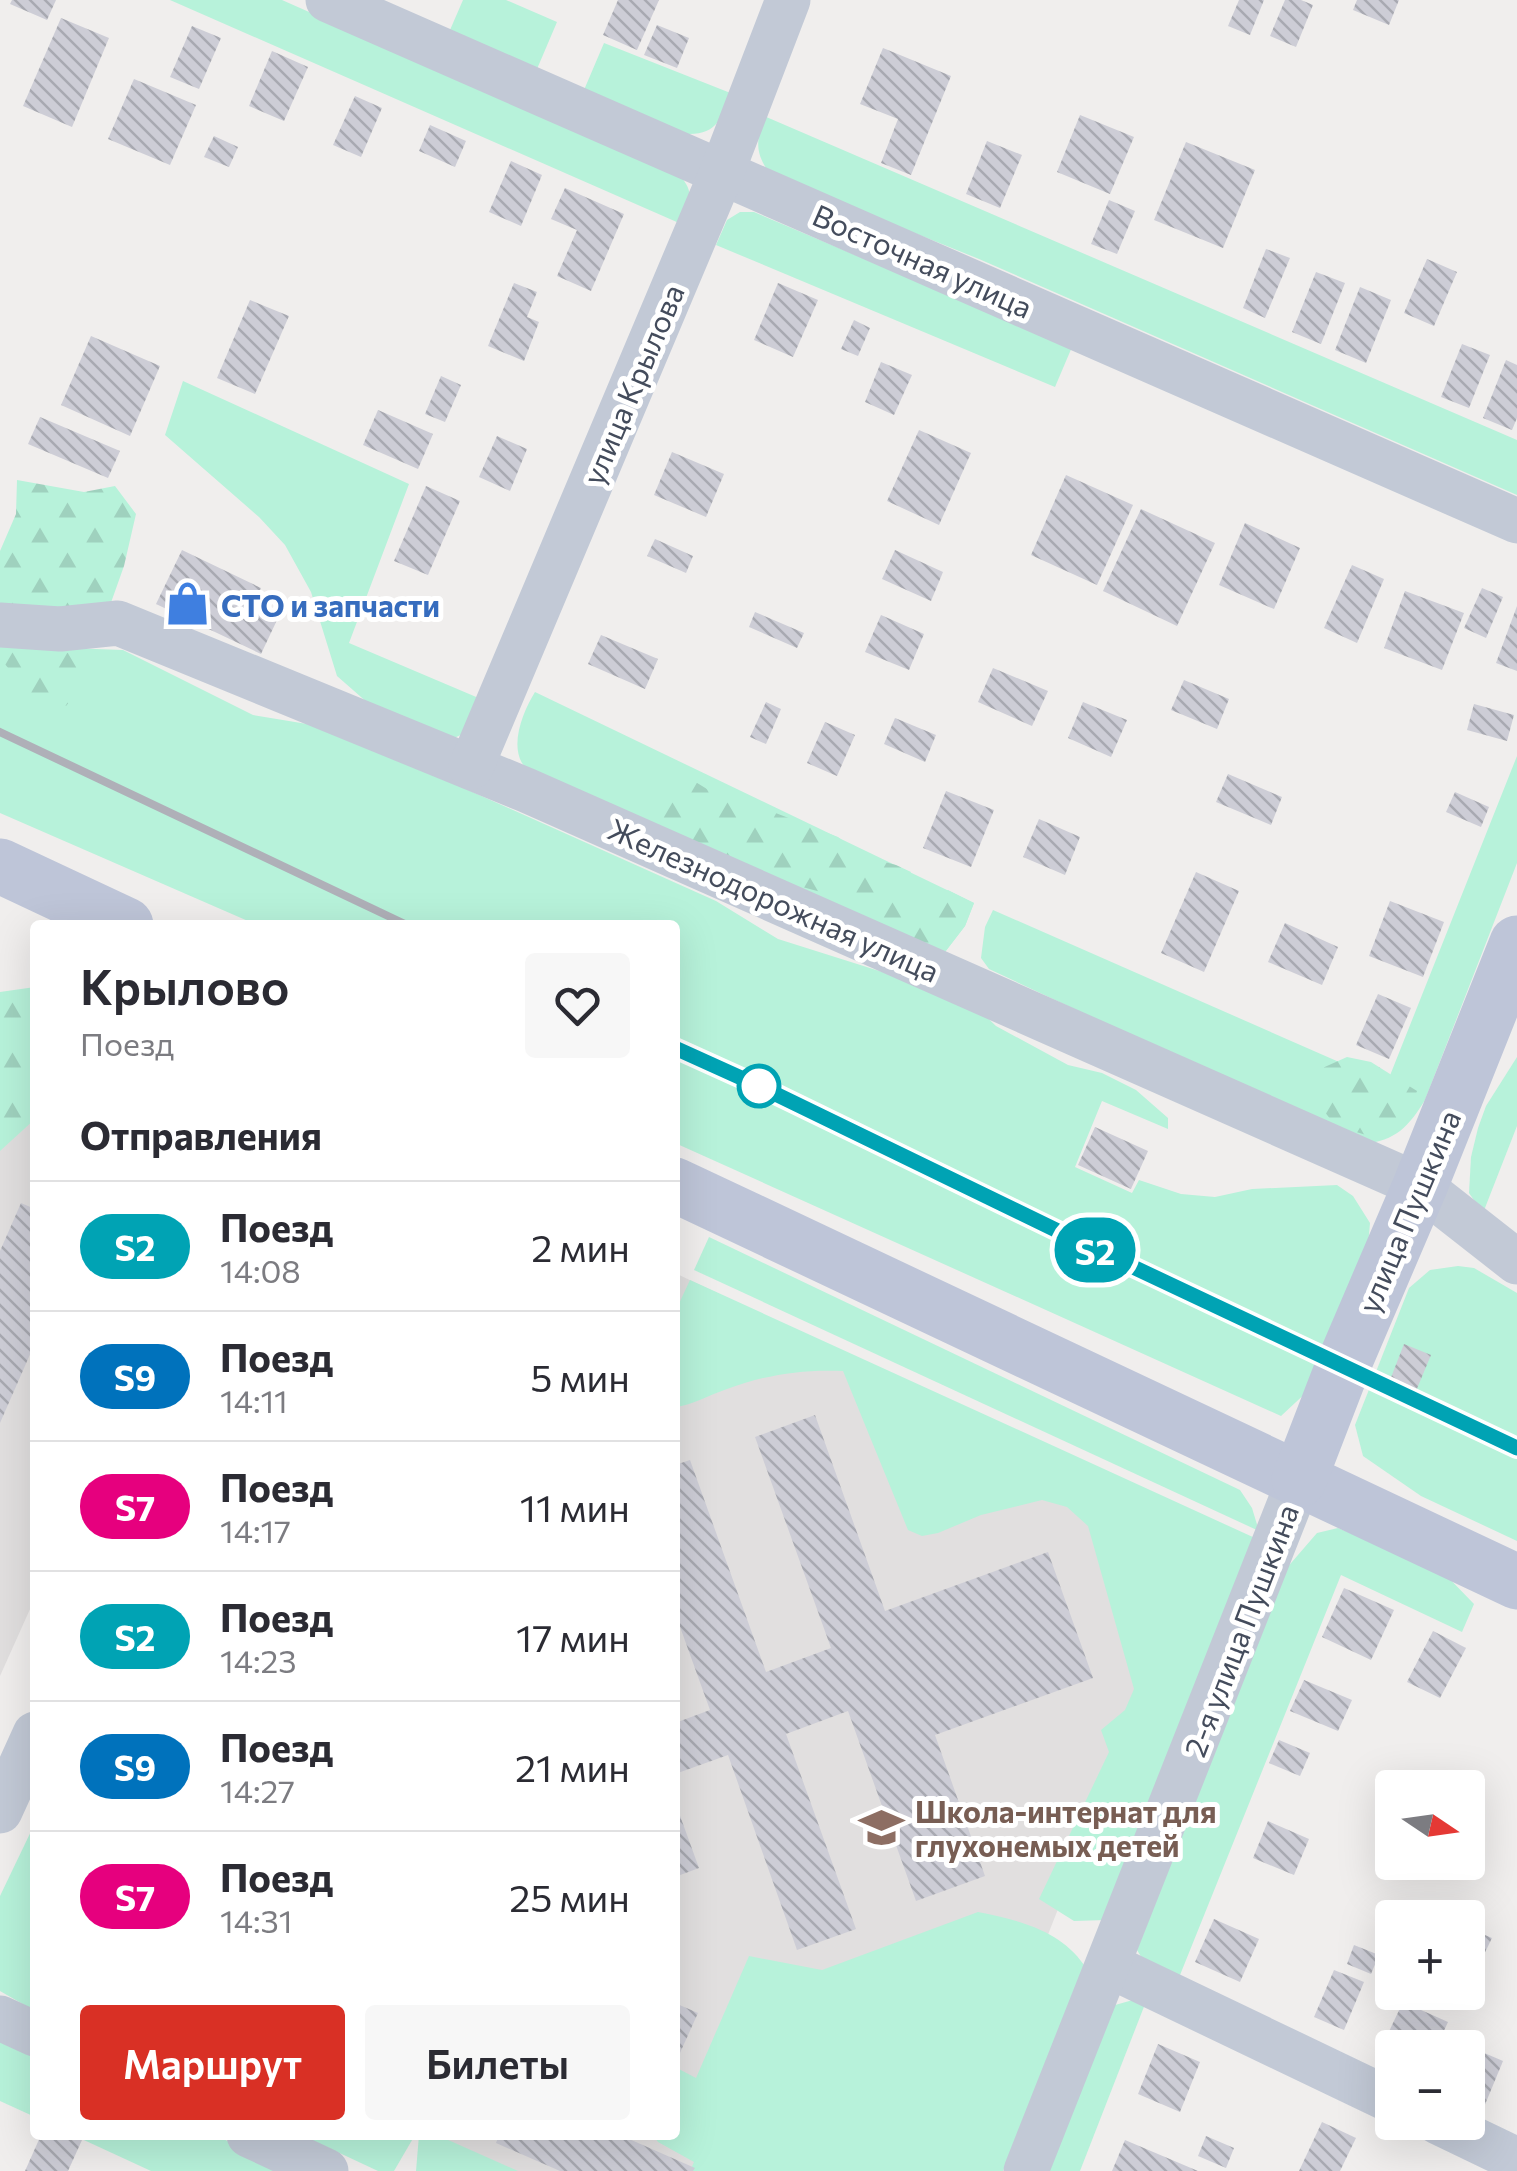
<!DOCTYPE html>
<html lang="ru">
<meta charset="utf-8">
<style>
:root{--surface:#fff;--page:#f7f7f7;--text:#2b2b33;--muted:#7c7c81;--line:#e1e1e2;--accent:#d93025}
body{margin:0;font-family:Commissioner,sans-serif;background:var(--page);color:var(--text);height:100vh;display:flex;flex-direction:column;font-size:38px;white-space:nowrap}
*{box-sizing:border-box;margin:0}
p{font-size:32px;color:var(--muted)}
.icon{flex:none;width:55px;height:55px;fill:none;stroke:currentColor;stroke-width:2;stroke-linecap:round;stroke-linejoin:round}
.map{position:relative;flex:1;overflow:hidden}
.drawer{position:absolute;left:30px;top:920px;width:650px;height:1220px;display:flex;flex-direction:column;background:var(--surface);border-radius:10px;box-shadow:0 10px 40px #0002}
.drawer>*{flex:none}
.badge{padding:0 20px;border-radius:32px;font-size:35px;line-height:65px}
.needle{width:65px;rotate:103deg}
.controls{position:absolute;left:1375px;top:1770px;display:grid;gap:20px}
.controls a{display:grid;place-items:center;width:110px;height:110px;border-radius:10px;background:var(--surface);box-shadow:0 10px 40px #0002;font-size:50px}
.map>.badge{position:absolute;translate:-50% -50%;box-shadow:0 0 0 5px #fff}
h2{padding:0 50px;font-size:38px;line-height:90px}
.round{display:grid;place-items:center;flex:none;width:105px;height:105px;border-radius:10px;background:var(--page)}
.overview{display:flex;align-items:center;justify-content:space-between;height:170px;padding:0 50px}
h1{font-size:48px;font-weight:600;line-height:75px}
.button{display:flex;gap:20px;margin-top:auto;padding:20px 50px}
.button a{flex:1;height:115px;border-radius:10px;background:var(--accent);color:#fff;font-size:40px;font-weight:600;line-height:115px;text-align:center}
.button a+a{background:var(--page);color:var(--text)}
ul{padding:0;list-style:none}
li{display:flex;align-items:center;gap:30px;height:130px;padding:0 50px;border-top:2px solid var(--line)}
li div{flex:1}
li b{display:block;font-size:38px}
li em{font-style:normal}
li .badge{min-width:110px;font-weight:700;text-align:center}
.map>svg:first-child{display:block}
.education{fill:#e1dfdf}
.grass{fill:#b7f2da}
.forest{fill:url(#forest-firs)}
.building{fill:url(#building-back-hatch)}
.lines{fill:none;stroke-linecap:round;stroke-linejoin:round}
.street{stroke:#c2c9d6;stroke-width:45}
.secondary{stroke:#bec5d8;stroke-width:55}
.rail{stroke:#afb0b8;stroke-width:8}
.line-casing{stroke:#fff;stroke-width:22}
.line{stroke:#00a3b4;stroke-width:15}
.stop-dot{fill:#fff;stroke:#00a3b4;stroke-width:5}
.labels{text-anchor:middle;dominant-baseline:central;stroke-width:10;stroke-linejoin:round;paint-order:stroke}
.street-label{font-size:30px;fill:#444c5c;stroke:#fff}
.shop-label{font-size:30px;font-weight:bold;fill:#366cbe;stroke:#fff;text-anchor:start}
.education-label{font-size:30px;font-weight:bold;fill:#785e54;stroke:#fff;text-anchor:start}
</style>
<div class="map">
<svg width="1517" height="2171" viewBox="0 0 1517 2171">
<defs>
<pattern id="forest-firs" width="22" height="20" patternUnits="userSpaceOnUse" patternTransform="scale(2.5)"><rect width="22" height="20" fill="#b7f2da"/><path d="M5 1l3.5 6h-7zM16 11l3.5 6h-7z" fill="#9fd1be"/></pattern>
<pattern id="building-back-hatch" width="6" height="6" patternUnits="userSpaceOnUse" patternTransform="scale(2.5)"><rect width="6" height="6" fill="#cdcdd6"/><path d="M-1 5l2 2M0 0l6 6M5-1l2 2" fill="none" stroke="#a8a9b1"/></pattern>
</defs>
<rect width="100%" height="100%" fill="#f0eeed"/>
<g class="education">
<polygon points="0,1018 35,1034 35,1598 0,1676"/>
<polygon points="675,1273 846,1354 1211,1520 955,2171 499,2171 423,2135 675,2135"/>
</g>
<g class="grass">
<path d="M170 0H282L440 70 676 171C696 193 691 198 679 223Z"/>
<polygon points="463,0 506,0 557,22 537,69 450,30"/>
<path d="M604 43 733 94C721 118 717 135 687 134L584 90Z"/>
<path d="M764 116 1517 440V495L979 259 845 205 766 168C754 149 758 137 764 116Z"/>
<polygon points="740,212 754,212 1072,347 1055,387 716,245 727,220"/>
<polygon points="183,381 409,484 349,643 488,702 471,730 448,741 385,718 337,676 311,592 285,545 259,517 165,435"/>
<polygon points="0,641 68,648 123,650 253,715 307,724 448,781 716,901 778,939 949,993 972,1003 996,1026 1068,1065 1102,1073 1136,1090 1168,1118 1168,1129 1102,1101 1075,1167 1132,1193 1139,1180 1181,1194 1215,1197 1252,1189 1337,1185 1353,1196 1370,1223 1367,1258 1310,1389 1281,1416 675,1143 675,925 257,925 0,813"/>
<path d="M535 692 974 903 965 926 945 952 539 781C534 776 526 769 522 763 510 742 524 710 535 692Z"/>
<path d="M1517 756V863L1425 1100C1409 1126 1396 1141 1363 1144L989 969 981 958 985 927 993 910 1387 1083Z"/>
<polygon points="1517,1057 1517,1126 1483,1213 1469,1193 1471,1157 1478,1128 1486,1106"/>
<polygon points="709,1237 1240,1490 1252,1508 1259,1531 694,1270"/>
<polygon points="1458,1266 1474,1268 1517,1293 1517,1541 1421,1496 1363,1456 1355,1425 1409,1288 1430,1270"/>
<path d="M690 1280 1255 1538 1106 1920 1074 1921 1039 1899 1109 1752 1101 1730 1125 1710 1134 1689 1088 1526 1067 1507 1042 1500 981 1515 938 1533 922 1536 908 1530 843 1371C802 1369 765 1375 727 1389 709 1395 693 1405 675 1407V1312Z"/>
<polygon points="1338,1528 1442,1571 1474,1604 1462,1632 1341,1575 1178,1980 1143,1960 1137,1950 1285,1570 1317,1533"/>
<polygon points="35,1823 35,2011 0,1991 0,1896"/>
<path d="M978 1912C1018 1920 1060 1930 1084 1965L1003 2171H690L694 2162 658 2142 653 2135H675V2067L696 2078 749 1956 822 1970Z"/>
<polygon points="1140,1998 1147,1999 1080,2171 1043,2171 1108,2007"/>
<polygon points="0,2034 35,2051 35,2117 0,2101"/>
<polygon points="73,2135 215,2135 291,2171 151,2171"/>
<polygon points="301,2135 415,2135 394,2171 378,2171"/>
<polygon points="419,2135 437,2135 518,2171 416,2171"/>
</g>
<g class="forest">
<polygon points="17,480 84,492 115,486 136,514 124,566 108,611 0,605 0,551 16,514"/>
<polygon points="2,641 85,656 90,677 66,706 39,706 0,658 0,644"/>
<polygon points="681,773 715,794 734,797 838,837 862,856 896,865 911,872 897,904 920,907 948,890 974,903 965,926 945,952 872,919 843,898 795,885 674,838 648,819"/>
<polygon points="35,987 35,1119 0,1151 0,992"/>
<polygon points="1347,1057 1371,1062 1417,1091 1407,1119 1379,1139 1353,1131 1331,1120 1314,1098 1318,1070"/>
</g>
<g class="building">
<polygon points="12,0 56,0 47,20 10,4"/>
<polygon points="618,0 659,0 637,50 603,35"/>
<polygon points="1239,0 1264,0 1250,35 1228,26"/>
<polygon points="1285,0 1301,0 1313,5 1296,47 1270,36"/>
<polygon points="1357,0 1399,0 1389,25 1353,10"/>
<polygon points="61,18 109,38 72,127 23,106"/>
<polygon points="657,25 689,38 677,68 644,55"/>
<polygon points="192,26 221,38 199,89 170,77"/>
<polygon points="883,48 951,76 911,175 881,163 898,119 860,104"/>
<polygon points="272,51 308,67 284,121 249,106"/>
<polygon points="134,79 196,105 170,165 108,139"/>
<polygon points="355,96 382,108 361,157 333,145"/>
<polygon points="1080,115 1134,137 1110,194 1057,172"/>
<polygon points="430,125 466,141 455,167 419,151"/>
<polygon points="214,136 238,147 229,167 204,157"/>
<polygon points="987,141 1022,155 1000,208 966,194"/>
<polygon points="1186,142 1255,170 1223,248 1154,220"/>
<polygon points="511,161 542,175 521,226 489,212"/>
<polygon points="565,188 624,214 591,291 557,276 577,230 551,219"/>
<polygon points="1109,200 1135,211 1117,254 1091,244"/>
<polygon points="1266,249 1290,258 1265,318 1243,308"/>
<polygon points="1427,259 1457,272 1434,326 1404,313"/>
<polygon points="1316,272 1345,283 1321,344 1292,332"/>
<polygon points="514,283 537,292 527,317 539,322 524,361 488,346"/>
<polygon points="778,283 818,300 793,357 754,340"/>
<polygon points="1360,287 1391,300 1366,363 1335,350"/>
<polygon points="250,300 289,316 255,394 217,378"/>
<polygon points="854,320 870,328 858,356 841,349"/>
<polygon points="91,336 160,366 130,436 61,405"/>
<polygon points="1462,344 1490,355 1469,408 1441,397"/>
<polygon points="1506,360 1517,365 1517,418 1512,430 1483,418"/>
<polygon points="881,362 912,375 894,415 865,402"/>
<polygon points="441,376 461,385 445,422 425,414"/>
<polygon points="378,410 433,434 418,469 363,445"/>
<polygon points="40,417 120,451 108,478 28,444"/>
<polygon points="919,430 971,453 939,525 887,501"/>
<polygon points="497,436 527,449 510,491 479,477"/>
<polygon points="672,452 724,474 706,517 654,495"/>
<polygon points="1066,475 1133,505 1097,585 1031,555"/>
<polygon points="426,486 460,501 428,575 394,561"/>
<polygon points="1141,509 1215,543 1177,626 1103,591"/>
<polygon points="1245,523 1300,548 1274,609 1219,585"/>
<polygon points="655,539 693,556 686,573 647,556"/>
<polygon points="182,550 261,588 252,606 278,618 261,654 156,604"/>
<polygon points="895,550 943,572 931,601 882,579"/>
<polygon points="1352,565 1384,579 1357,643 1324,628"/>
<polygon points="1482,588 1503,597 1486,638 1464,628"/>
<polygon points="1405,591 1464,613 1442,670 1384,648"/>
<polygon points="1517,606 1517,671 1496,663"/>
<polygon points="755,612 804,633 797,648 749,627"/>
<polygon points="881,615 924,634 909,670 865,652"/>
<polygon points="601,635 658,659 645,689 588,664"/>
<polygon points="993,668 1048,691 1032,726 978,702"/>
<polygon points="1184,680 1229,699 1217,729 1171,710"/>
<polygon points="766,702 781,709 766,744 750,737"/>
<polygon points="1083,702 1127,720 1111,757 1068,738"/>
<polygon points="1474,704 1514,715 1507,741 1467,730"/>
<polygon points="895,718 936,735 925,762 884,744"/>
<polygon points="825,722 855,735 837,776 807,763"/>
<polygon points="1228,774 1282,797 1271,825 1216,802"/>
<polygon points="946,791 994,810 971,867 923,848"/>
<polygon points="1455,792 1489,807 1481,827 1446,812"/>
<polygon points="1039,819 1080,837 1065,875 1023,857"/>
<polygon points="1196,872 1239,891 1204,972 1161,953"/>
<polygon points="1390,901 1444,922 1423,977 1369,956"/>
<polygon points="1285,923 1338,947 1322,985 1268,962"/>
<polygon points="1378,994 1411,1008 1389,1059 1356,1045"/>
<polygon points="1095,1127 1148,1151 1131,1189 1078,1165"/>
<polygon points="21,1203 35,1209 35,1343 0,1423 0,1251"/>
<polygon points="1404,1344 1431,1355 1416,1391 1390,1380"/>
<polygon points="815,1415 885,1611 1048,1552 1093,1678 935,1735 985,1876 916,1901 848,1711 786,1734 856,1929 797,1950 728,1755 675,1774 675,1723 710,1710 675,1613 675,1465 690,1460 766,1672 831,1648 755,1437"/>
<polygon points="1344,1588 1394,1610 1371,1660 1322,1637"/>
<polygon points="1433,1631 1466,1648 1440,1698 1407,1682"/>
<polygon points="1304,1680 1352,1700 1338,1731 1290,1711"/>
<polygon points="1279,1740 1310,1753 1300,1776 1269,1763"/>
<polygon points="1435,1772 1465,1788 1427,1788"/>
<polygon points="675,1802 699,1868 675,1877"/>
<polygon points="1268,1821 1309,1839 1294,1875 1253,1858"/>
<polygon points="1214,1919 1259,1939 1240,1982 1195,1962"/>
<polygon points="1471,1929 1492,1938 1472,1979 1468,1977 1468,1936"/>
<polygon points="1354,1945 1379,1955 1371,1974 1347,1964"/>
<polygon points="1334,1970 1364,1982 1344,2030 1314,2017"/>
<polygon points="1403,2002 1448,2022 1436,2048 1392,2049 1383,2044"/>
<polygon points="675,2003 698,2013 675,2064"/>
<polygon points="1158,2044 1200,2062 1180,2112 1138,2094"/>
<polygon points="1468,2046 1503,2061 1484,2107 1468,2100"/>
<polygon points="1322,2122 1356,2138 1340,2171 1299,2171"/>
<polygon points="41,2135 69,2135 82,2140 68,2171 25,2171"/>
<polygon points="499,2135 620,2135 695,2168 693,2171 560,2171 496,2143"/>
<polygon points="1206,2136 1234,2148 1226,2168 1198,2156"/>
<polygon points="1125,2140 1198,2171 1112,2171"/>
</g>
<g class="lines">
<g class="street">
<polyline points="328,0 1517,521"/>
<polyline points="0,625 60,629 118,623 526,790 1420,1186 1517,1262"/>
<polyline points="471,767 722,172 788,0"/>
<polyline points="0,1811 35,1734"/>
<polyline points="1108,1965 1392,2101"/>
<polyline points="0,2018 35,2034"/>
<polyline points="1438,2122 1517,2160"/>
<polyline points="249,2135 326,2171"/>
<polyline points="1026,2171 1299,1480"/>
</g>
<g class="secondary">
<polyline points="0,866 126,925"/>
<polyline points="675,1185 1517,1582"/>
<polyline points="1299,1480 1343,1366 1420,1186 1517,943"/>
</g>
<g class="rail">
<polyline points="0,732 407,925"/>
<polyline points="675,1048 759,1086 1097,1251 1517,1448"/>
</g>
</g>
<g class="lines">
<defs>
<polyline id="line" points="675,1048 759,1086 1097,1250 1517,1448"/>
</defs>
<use href="#line" class="line-casing"/>
<use href="#line" class="line"/>
</g>
<defs>
<symbol id="shop-bare" viewBox="-9 -9 18 18"><path d="M-5-2.5h2.3a2.7 3.5 0 0 1 5.4 0H5L5.5 6h-11ZM-1.5-2.5h3a1.5 2.3 0 0 0-3 0Z" fill="#3f7fe0" stroke="#fff" stroke-width="2.5" paint-order="stroke"/></symbol>
<symbol id="school-bare" viewBox="-9 -9 18 18"><path d="M0-5L7-2L0 1L-7-2ZM-4 1L0 2.5L4 1V4Q0 6-4 4Z" fill="#8d6e63" stroke="#fff" stroke-width="2.5" paint-order="stroke"/></symbol>
</defs>
<g fill-rule="evenodd">
<use href="#shop-bare" x="156" y="572" width="63" height="63"/>
<use href="#school-bare" x="850" y="1796" width="63" height="63"/>
</g>
<circle class="stop-dot" cx="759" cy="1086" r="20"/>
<g class="labels">
<g class="street-label">
<text transform="translate(923 260) rotate(24)">Восточная улица</text>
<text transform="translate(632 384) rotate(-67)">улица Крылова</text>
<text transform="translate(774 899) rotate(24)">Железнодорожная улица</text>
<text transform="translate(1408 1211) rotate(-67)">улица Пушкина</text>
<text transform="translate(1240 1630) rotate(-69)">2-я улица Пушкина</text>
</g>
<g class="shop-label">
<text x="221" y="604">СТО и запчасти</text>
</g>
<g class="education-label">
<text x="915" y="1810">Школа-интернат для<tspan x="915" dy="34">глухонемых детей</tspan></text>
</g>
</g>
</svg>
<div class="controls">
<a><svg class="needle" viewBox="-14 -14 28 28"><path d="M0-13l5 13h-10z" fill="#e53935"/><path d="M0 13l5-13h-10z" fill="#7c7c81"/></svg></a>
<a>+</a>
<a>−</a>
</div>
<b class="badge" style="left:1095px;top:1250px;background:#00a3b4;color:#fff">S2</b>
<section class="drawer">
<div class="overview"><div><h1>Крылово</h1><p>Поезд</p></div><a class="round"><svg class="icon" aria-label="heart" viewBox="0 0 24 24"><path d="M12 20l-8-8c-3-5 5-10 8-4 3-6 11-1 8 4z"/></svg></a></div>
<h2>Отправления</h2>
<ul>
<li><span class="badge" style="background:#00a3b4;color:#fff">S2</span><div><b>Поезд</b><p>14:08</p></div><em>2 мин</em></li>
<li><span class="badge" style="background:#0072bc;color:#fff">S9</span><div><b>Поезд</b><p>14:11</p></div><em>5 мин</em></li>
<li><span class="badge" style="background:#e6007e;color:#fff">S7</span><div><b>Поезд</b><p>14:17</p></div><em>11 мин</em></li>
<li><span class="badge" style="background:#00a3b4;color:#fff">S2</span><div><b>Поезд</b><p>14:23</p></div><em>17 мин</em></li>
<li><span class="badge" style="background:#0072bc;color:#fff">S9</span><div><b>Поезд</b><p>14:27</p></div><em>21 мин</em></li>
<li><span class="badge" style="background:#e6007e;color:#fff">S7</span><div><b>Поезд</b><p>14:31</p></div><em>25 мин</em></li>
</ul>
<div class="button"><a>Маршрут</a><a>Билеты</a></div>
</section>
</div>
